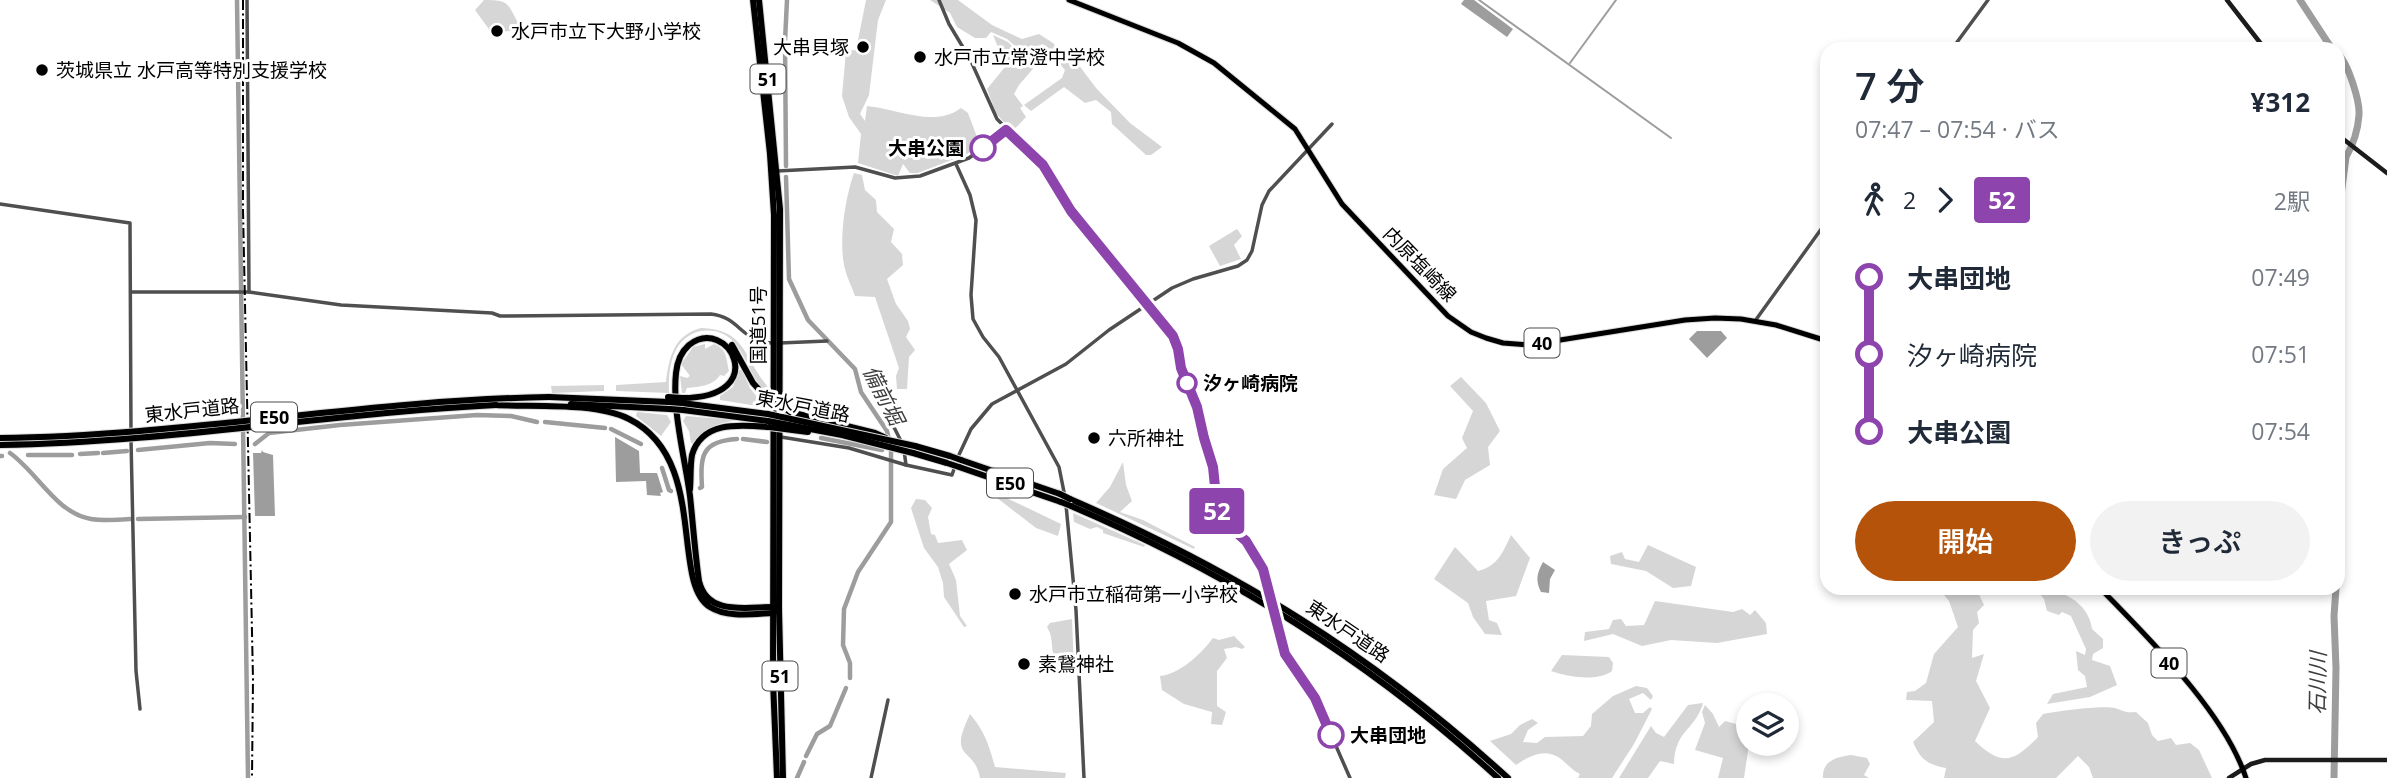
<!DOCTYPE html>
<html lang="ja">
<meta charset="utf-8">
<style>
:root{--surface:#fff;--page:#f2f2f3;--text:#1f2937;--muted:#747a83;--accent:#b45309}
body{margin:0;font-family:"Open Sans","Noto Sans JP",sans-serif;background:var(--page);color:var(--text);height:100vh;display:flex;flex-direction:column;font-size:26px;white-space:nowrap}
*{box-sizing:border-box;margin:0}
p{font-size:23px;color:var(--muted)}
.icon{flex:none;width:38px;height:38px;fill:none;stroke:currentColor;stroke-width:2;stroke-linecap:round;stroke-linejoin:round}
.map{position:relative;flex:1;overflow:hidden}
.drawer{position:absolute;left:1820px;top:42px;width:525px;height:553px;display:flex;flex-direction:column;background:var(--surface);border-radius:21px;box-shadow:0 4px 10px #0003}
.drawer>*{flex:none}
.badge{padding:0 14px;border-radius:5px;font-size:24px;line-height:46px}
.buttons{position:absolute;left:1736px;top:693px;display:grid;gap:14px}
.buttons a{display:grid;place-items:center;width:63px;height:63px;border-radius:50%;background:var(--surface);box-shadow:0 4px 10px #0003;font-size:35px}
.map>.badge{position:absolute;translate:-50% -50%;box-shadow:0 0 0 4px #fff}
.legs{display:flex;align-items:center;gap:10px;height:77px;padding:0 35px;font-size:23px}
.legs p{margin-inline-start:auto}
.head{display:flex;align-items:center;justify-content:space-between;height:119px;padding:0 35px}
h1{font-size:38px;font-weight:600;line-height:52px}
.action{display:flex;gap:14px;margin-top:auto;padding:14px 35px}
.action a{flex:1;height:80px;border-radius:42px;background:var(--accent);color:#fff;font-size:28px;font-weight:600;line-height:80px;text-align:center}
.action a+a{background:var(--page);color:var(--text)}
ul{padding:0 35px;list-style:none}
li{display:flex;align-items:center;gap:24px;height:77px;font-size:26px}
li i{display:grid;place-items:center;width:10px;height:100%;margin:0 9px;background:currentColor}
li i::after{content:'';width:18px;height:18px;margin:-9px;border:5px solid;border-radius:50%;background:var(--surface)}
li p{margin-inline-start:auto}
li:first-child i{background:linear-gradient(#0000 50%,currentColor 0)}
li:last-child i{background:linear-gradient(currentColor 50%,#0000 0)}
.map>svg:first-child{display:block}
.green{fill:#d6d6d6}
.water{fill:#9d9d9d}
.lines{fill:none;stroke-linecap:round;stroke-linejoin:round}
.stream{stroke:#9d9d9d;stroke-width:2}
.canal{stroke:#9d9d9d;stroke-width:4.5}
.river{stroke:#9d9d9d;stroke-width:7}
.primary-casing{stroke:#dbdbdb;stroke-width:7}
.trunk-casing{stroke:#dbdbdb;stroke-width:8}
.motorway-casing{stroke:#dbdbdb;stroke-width:8}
.tertiary{stroke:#4f4f4f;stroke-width:3.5}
.secondary{stroke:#1c1c1c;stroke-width:4.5}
.primary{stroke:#000;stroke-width:5}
.trunk{stroke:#000;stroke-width:6}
.motorway{stroke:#000;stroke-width:6}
.rail{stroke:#000;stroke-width:2;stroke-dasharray:10 3.5 2 3.5;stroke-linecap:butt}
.motorway-bridge-casing{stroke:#dbdbdb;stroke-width:8;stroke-linecap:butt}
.motorway-bridge{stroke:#000;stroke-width:6}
.line-1-casing{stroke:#fff;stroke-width:16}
.line-1{stroke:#8e44ad;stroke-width:10}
.poi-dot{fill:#000;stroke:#fff;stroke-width:2.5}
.stop-1-dot{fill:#fff;stroke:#8e44ad;stroke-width:3.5}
.labels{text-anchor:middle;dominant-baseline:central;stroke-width:6;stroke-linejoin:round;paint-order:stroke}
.shield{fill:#fff;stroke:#4c4c4c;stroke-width:2}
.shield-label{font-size:18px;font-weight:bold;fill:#000}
.poi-label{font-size:19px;fill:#000;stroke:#fff;text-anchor:start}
.stop-label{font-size:19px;font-weight:bold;fill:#000;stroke:#fff;text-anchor:start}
.street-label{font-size:19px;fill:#000;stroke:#fff}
.water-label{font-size:21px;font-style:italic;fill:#3e3e3e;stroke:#fff}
</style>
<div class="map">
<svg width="2387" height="778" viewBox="0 0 2387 778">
<rect width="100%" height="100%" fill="#fff"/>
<g class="green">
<path d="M484 0C508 0 507 2 518 23L511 31 491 32 475 10Z"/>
<path d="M866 0H886L878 20 869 95 860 114 865 121 867 106C897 109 935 128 961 108L968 113 980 145 967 154 918 173H910L903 164 898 176 858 163 861 134 849 117 842 96 846 51 856 50Z"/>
<polygon points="930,0 958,0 992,25 1022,39 1039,34 1053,43 1065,59 1078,64 1096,88 1130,123 1162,147 1151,155 1146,155 1112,124 1111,112 1096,100 1085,103 1064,87 1031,111 1024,105 1062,78 1065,70 1043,44 1022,52 1007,39 991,32 986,38 975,38 957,27 950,13"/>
<polygon points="993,35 1008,42 1023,57 1034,56 1038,63 1019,85 1014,94 1023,106 1020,108 1026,117 1012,132 996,113 987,89 1009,62 1000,52"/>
<path d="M854 173 862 175 865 190 876 200 877 212 894 229 891 242 902 254 903 265 887 279 896 304 908 321 910 329 906 337 915 350 909 357 907 389H897L896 376 899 368 875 297 855 296C852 287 847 278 845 269 838 243 845 198 854 173Z"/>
<polygon points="1237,229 1242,236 1234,245 1241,259 1220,266 1209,246"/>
<path d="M701 328C746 329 744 359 768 387L764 391C751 376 745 353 732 340 724 332 712 329 701 331 672 337 668 368 669 393L616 391V385L666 382C669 357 674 335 701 328Z"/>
<path d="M705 344V349L714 344C727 349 726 358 729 371L724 376 720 375C713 386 699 387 687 388L685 393H682L680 376 687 378 690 376 681 364 693 347Z"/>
<polygon points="739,370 742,370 750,388 761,402 757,406 720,400 720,396 733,387"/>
<polygon points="1461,377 1486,403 1500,431 1488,447 1490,465 1465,480 1456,499 1434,495 1443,469 1467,448 1462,438 1473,411 1450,386"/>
<polygon points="604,385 604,391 552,393 551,386"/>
<polygon points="637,412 667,415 671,422 661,436 636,416"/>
<polygon points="686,416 736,420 719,424 707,430 693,443 691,443 689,431 683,421"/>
<polygon points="1123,462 1126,485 1132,501 1120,512 1143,520 1195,547 1194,549 1096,503 1110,487"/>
<polygon points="988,489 1061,524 1058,536 1036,528 988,491"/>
<polygon points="916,499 925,500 932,508 928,517 931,534 935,535 938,543 962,540 967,550 949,564 956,580 960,616 967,626 964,627 944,597 943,583 938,567 924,548 911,508"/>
<polygon points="1073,513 1145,545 1144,547 1103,533 1103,530 1097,527 1090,529 1074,522"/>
<path d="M1511 535 1530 558 1516 596 1486 601 1489 620 1497 623 1502 635 1485 634 1473 617 1468 603 1434 579 1455 547 1478 571C1498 566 1503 552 1511 535Z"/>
<polygon points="1648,545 1696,567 1691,586 1673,588 1646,571 1611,564 1610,556 1622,552 1625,559 1639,562"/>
<path d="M1938 588H1976L1984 605 1977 612 1979 623 1973 630 1972 658 1984 654 1976 681 1990 708 1975 741C2002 767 2014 762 2038 737L2036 723 2043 714C2058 711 2101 705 2115 708 2125 711 2124 713 2136 712L2148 723 2152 735 2158 741 2171 738 2176 745 2190 743 2199 750 2212 778H2093L2089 767 2078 756 2056 778H1944L1946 768C1928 765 1920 759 1913 742L1934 722 1932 701 1906 700 1907 692 1915 691 1926 683 1934 654 1958 627 1949 601Z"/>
<path d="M2035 588C2060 588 2089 602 2092 629L2103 639V648L2093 654 2092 660 2110 666 2117 685 2090 697 2047 704 2053 694 2087 687 2085 676 2078 670 2076 651 2085 655 2086 649 2071 616 2062 612 2059 615 2047 611 2044 599Z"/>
<polygon points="1655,601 1733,612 1742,609 1750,615 1755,610 1766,623 1767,634 1717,643 1671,640 1642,646 1613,634 1584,641 1585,632 1609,629 1613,620 1621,619 1626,626 1644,625"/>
<path d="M1072 619 1074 669 1066 670C1045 654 1057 643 1047 627L1050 623Z"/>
<path d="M1234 636 1245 647 1242 649 1236 647 1224 649 1227 658 1217 671V706L1226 712 1222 725 1211 724 1212 712 1184 704 1162 690 1160 676C1180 674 1201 654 1213 638L1219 640Z"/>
<path d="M1562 655 1609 657 1613 663 1612 671C1597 682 1568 677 1551 671Z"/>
<path d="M1636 686 1647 688 1653 696 1651 700 1643 693 1629 699 1635 713H1643L1650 707 1652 709 1634 744 1612 778H1578L1580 774C1571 770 1566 762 1558 757 1543 748 1528 757 1516 765L1490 741 1511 734 1520 725 1532 719 1538 723 1528 730 1523 742 1537 743 1545 737 1583 736 1591 726 1592 714 1613 696Z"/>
<path d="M1703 703C1695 731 1675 729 1674 764L1660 761 1648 778H1619L1651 726 1656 733 1664 737 1688 705Z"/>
<polygon points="1705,705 1713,714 1719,727 1725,721 1740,725 1748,722 1749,744 1744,778 1718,778 1723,758 1695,750 1705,723 1702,712"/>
<path d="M970 714C985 732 989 745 995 767L1066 773 1065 778H980C974 745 947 762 970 714Z"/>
<path d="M1851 755 1867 758 1870 764 1864 775 1869 778H1823C1822 761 1836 757 1851 755Z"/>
</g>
<g class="water">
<polygon points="1464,0 1474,0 1513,29 1507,37 1461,4"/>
<polygon points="1697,331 1721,331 1727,338 1707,358 1689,339"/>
<polygon points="615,437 639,451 640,473 657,473 663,492 660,493 661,496 647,495 646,481 616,482"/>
<polygon points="262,450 263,452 273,455 275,516 255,516 253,453 261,453"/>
<path d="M1543 562 1555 570 1550 579 1549 593 1541 592C1535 580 1537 573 1543 562Z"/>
</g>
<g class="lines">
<g class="stream">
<polyline points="1479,0 1671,138"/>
<polyline points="1570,63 1616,0"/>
</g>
<g class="canal">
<polyline points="237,0 248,778"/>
<polyline points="786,166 785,41 787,0"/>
<polyline points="786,177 789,279 808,320 855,369 861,392 887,431 891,450 891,522 858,572 844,609 843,645 850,663 850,678"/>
<polyline points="545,422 605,428"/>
<polyline points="611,429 641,444"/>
<polyline points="821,438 882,450"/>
<polyline points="743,439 767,442"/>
<polyline points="255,444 269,433 340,425 477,415 511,416 537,422"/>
<polyline points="138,450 210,443 235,444"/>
<path d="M10 453C38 473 56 513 91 519 104 521 117 520 130 519"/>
<polyline points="103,453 127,451"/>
<polyline points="80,454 98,453"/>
<polyline points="28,455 72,455"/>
<polyline points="0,456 2,456"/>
<polyline points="662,468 669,490 671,491"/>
<path d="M700 488 702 487C700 455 702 441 737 439"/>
<polyline points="138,519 245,517"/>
<polyline points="806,756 817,734 830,726 846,688"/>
<polyline points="797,778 804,762"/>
</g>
<g class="river">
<polyline points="2300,0 2332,49"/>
<path d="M2338 54C2348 63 2360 101 2359 115 2358 129 2353 145 2346 157L2338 218V339"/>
<polyline points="2338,368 2338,379"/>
<polyline points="2334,778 2336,668 2334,616 2336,588"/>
</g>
<defs>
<g id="primary">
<polyline points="1069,0 1178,43 1214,63 1295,129 1342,204 1448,316 1471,332 1486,338 1503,343 1529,345 1685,320 1715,318 1741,319 1776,325 1827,341"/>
<path d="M2100 588C2149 639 2224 711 2246 778"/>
</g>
<g id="trunk">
<polyline points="753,0 770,154 774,215 773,681 777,778"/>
<polyline points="759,0 780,209 779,609 783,778"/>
</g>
<g id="motorway">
<polyline points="732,345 753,383 766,397"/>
<polyline points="549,397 669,402"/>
<path d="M682 398C773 398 728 314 689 345 681 352 677 363 676 373 672 410 685 459 690 496 693 524 695 553 699 581 707 616 746 607 773 607L779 609"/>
<polyline points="682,403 768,414"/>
<polyline points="571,404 670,409"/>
<path d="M496 405C534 407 595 402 629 419 709 459 670 582 710 607 727 618 753 614 773 613L779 609"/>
<polyline points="683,410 768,421"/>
<polyline points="790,412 875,433 886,438"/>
<polyline points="915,446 950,456"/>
<polyline points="913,453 947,463"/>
<polyline points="961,460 1060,494"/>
<polyline points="959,467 1061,502"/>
<path d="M690 489C691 478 690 466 692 455 702 420 741 425 769 427"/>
<path d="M1070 499C1237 571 1373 655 1508 778"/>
<path d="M1071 506C1230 574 1370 661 1498 778"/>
</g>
</defs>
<use href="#primary" class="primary-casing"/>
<use href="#trunk" class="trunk-casing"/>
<use href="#motorway" class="motorway-casing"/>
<g class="tertiary">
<polyline points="247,0 249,292"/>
<polyline points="939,0 949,24 970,59 997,119 1043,165 1071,211 1173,336 1178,349 1181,368 1197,407 1204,438 1213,467 1218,515 1224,523 1246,541 1263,569 1270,590"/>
<polyline points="1952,49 1988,0"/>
<polyline points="956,164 970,195 976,220 971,295 973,319 983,337 999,357 1059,467 1065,497"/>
<polyline points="777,171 855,167 895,178 920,176 969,158 1006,130"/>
<polyline points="0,204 130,223 131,432"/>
<path d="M132 292H249L341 305 492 313 500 316 711 314C740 317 741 342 772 343"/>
<polyline points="1755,321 1827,221"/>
<polyline points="780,343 827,341"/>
<polyline points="877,394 902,443"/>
<polyline points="781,437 849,448 906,465 952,475 955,466"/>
<polyline points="131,440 136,671 140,709"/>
<polyline points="904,450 906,465"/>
<polyline points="957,459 971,429 992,404 1066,364 1109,330 1172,288 1193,279 1238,266 1247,260 1252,251 1262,205 1269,191 1332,124"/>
<polyline points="1066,505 1076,610 1084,778"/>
<polyline points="1278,619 1287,659 1315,698 1350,778"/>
<polyline points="871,778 888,700"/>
</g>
<g class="secondary">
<polyline points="2227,0 2265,49"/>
<polyline points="2338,135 2387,173"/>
<polyline points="2229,778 2251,764 2265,760 2387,760"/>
</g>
<use href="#primary" class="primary"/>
<use href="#trunk" class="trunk"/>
<use href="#motorway" class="motorway"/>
<polyline class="rail" points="243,0 243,210 253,679 252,778"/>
<defs>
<g id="motorway-bridge">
<polyline points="668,397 682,398"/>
<polyline points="766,397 790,412"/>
<polyline points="669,402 682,403"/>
<polyline points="670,409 683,410"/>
<polyline points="768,414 915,446"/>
<polyline points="768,421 842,435 913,453"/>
<polyline points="769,427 808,432"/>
<path d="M0 438C184 436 365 400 549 397"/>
<path d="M0 445C166 443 330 413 496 405"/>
<polyline points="950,456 961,460"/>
<polyline points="947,463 959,467"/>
<polyline points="1060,494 1070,499"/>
<polyline points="1061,502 1071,506"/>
</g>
</defs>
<use href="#motorway-bridge" class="motorway-bridge-casing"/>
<use href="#motorway-bridge" class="motorway-bridge"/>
</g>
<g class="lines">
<defs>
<polyline id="line-1" points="983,148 1006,130 1043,165 1071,211 1173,336 1178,349 1181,368 1197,407 1204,438 1213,467 1218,516 1246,541 1263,569 1285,654 1315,698 1331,735"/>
</defs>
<use href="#line-1" class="line-1-casing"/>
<use href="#line-1" class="line-1"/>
</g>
<g class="poi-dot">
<circle cx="497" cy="31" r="7"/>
<circle cx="863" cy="47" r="7"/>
<circle cx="920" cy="57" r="7"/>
<circle cx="42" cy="70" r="7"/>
<circle cx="1094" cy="438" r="7"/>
<circle cx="1015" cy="594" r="7"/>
<circle cx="1024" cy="664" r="7"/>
</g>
<g class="stop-1-dot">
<circle cx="983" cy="148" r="12"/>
<circle cx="1187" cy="383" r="9"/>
<circle cx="1331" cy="735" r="12"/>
</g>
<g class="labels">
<g class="shield">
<rect x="750.5" y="64.5" width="35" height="29" rx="5"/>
<rect x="1524.5" y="328.5" width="35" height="29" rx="5"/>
<rect x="251" y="402.5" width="46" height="29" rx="5"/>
<rect x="987" y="468.5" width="46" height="29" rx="5"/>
<rect x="2151.5" y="648.5" width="35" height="29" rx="5"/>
<rect x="762.5" y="661.5" width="35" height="29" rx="5"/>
</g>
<g class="shield-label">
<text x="768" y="79">51</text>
<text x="1542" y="343">40</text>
<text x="274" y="417">E50</text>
<text x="1010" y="483">E50</text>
<text x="2169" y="663">40</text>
<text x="780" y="676">51</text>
</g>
<g class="poi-label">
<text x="511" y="31">水戸市立下大野小学校</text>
<text x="849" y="47" text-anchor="end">大串貝塚</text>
<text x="934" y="57">水戸市立常澄中学校</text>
<text x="56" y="70">茨城県立 水戸高等特別支援学校</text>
<text x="1108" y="438">六所神社</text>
<text x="1029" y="594">水戸市立稲荷第一小学校</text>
<text x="1038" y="664">素鵞神社</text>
</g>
<g class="stop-label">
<text x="964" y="148" text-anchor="end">大串公園</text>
<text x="1203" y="383">汐ヶ崎病院</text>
<text x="1350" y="735">大串団地</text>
</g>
<g class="street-label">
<text transform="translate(1420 264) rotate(46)">内原塩崎線</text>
<text transform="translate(758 325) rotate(-90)">国道51号</text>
<text transform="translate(803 406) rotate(11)">東水戸道路</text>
<text transform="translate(192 410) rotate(-6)">東水戸道路</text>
<text transform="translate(1348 631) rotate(34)">東水戸道路</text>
</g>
<g class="water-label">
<text transform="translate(884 395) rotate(63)">備前堀</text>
<text transform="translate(2317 683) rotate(-89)">石川川</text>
</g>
</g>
</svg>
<div class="buttons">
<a><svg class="icon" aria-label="layers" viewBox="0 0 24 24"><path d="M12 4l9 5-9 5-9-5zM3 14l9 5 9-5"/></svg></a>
</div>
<b class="badge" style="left:1217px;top:511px;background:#8e44ad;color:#fff">52</b>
<section class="drawer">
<div class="head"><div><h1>7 分</h1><p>07:47 – 07:54 · バス</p></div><b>¥312</b></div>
<div class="legs"><svg class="icon" aria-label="walk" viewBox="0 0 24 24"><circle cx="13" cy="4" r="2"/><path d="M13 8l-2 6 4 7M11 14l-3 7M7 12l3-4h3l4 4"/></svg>2<svg class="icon" aria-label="forward" viewBox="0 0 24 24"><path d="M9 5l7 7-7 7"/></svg><b class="badge" style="background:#8e44ad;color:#fff">52</b><p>2駅</p></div>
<ul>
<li><i style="color:#8e44ad"></i><b>大串団地</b><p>07:49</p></li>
<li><i style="color:#8e44ad"></i><span>汐ヶ崎病院</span><p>07:51</p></li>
<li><i style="color:#8e44ad"></i><b>大串公園</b><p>07:54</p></li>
</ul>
<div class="action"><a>開始</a><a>きっぷ</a></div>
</section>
</div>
